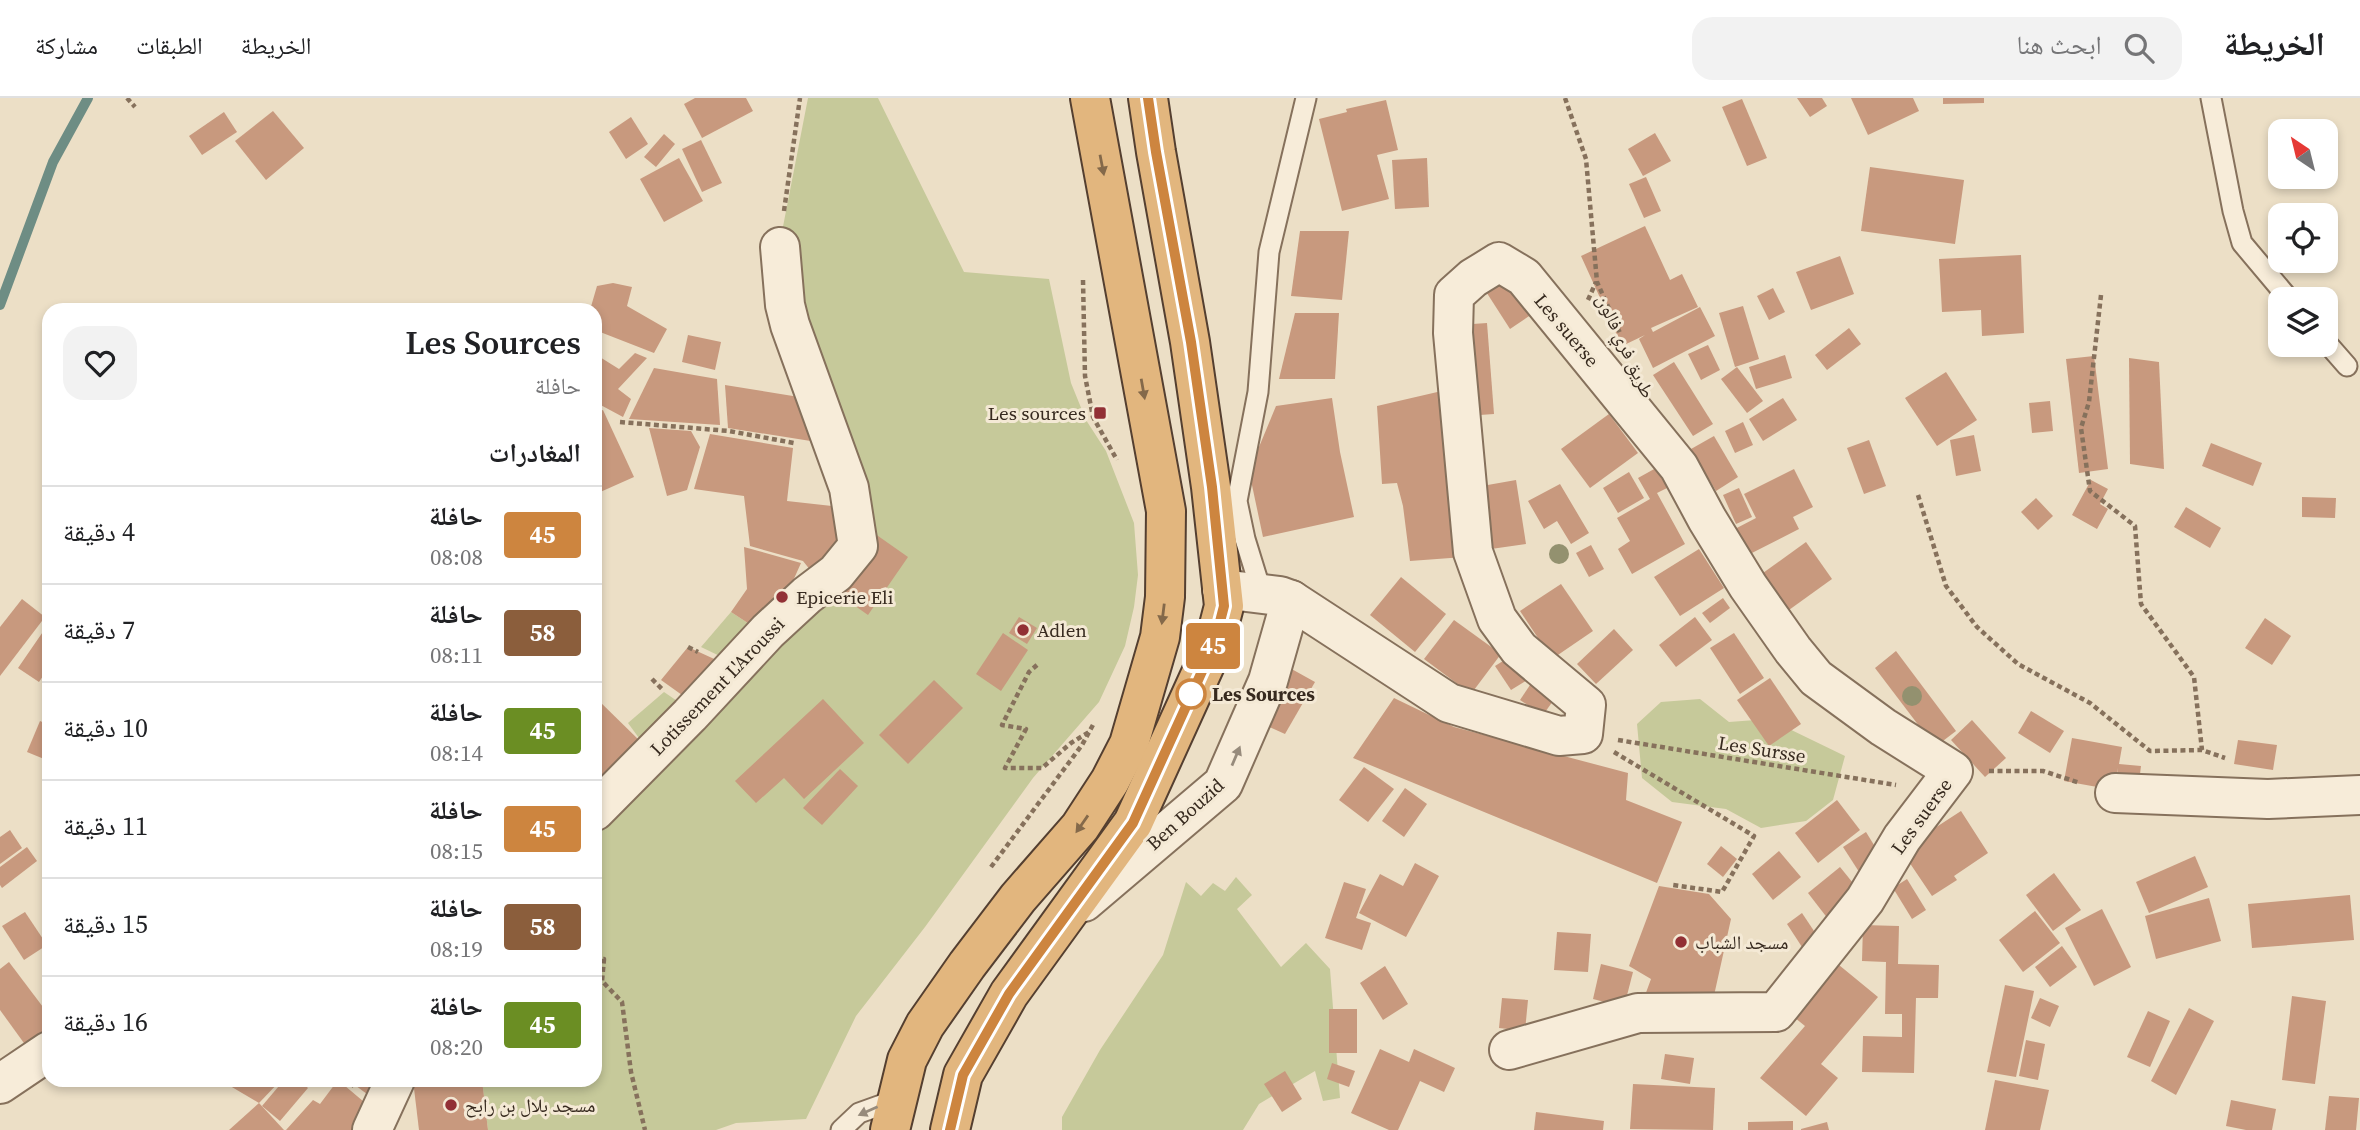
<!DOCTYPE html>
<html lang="ar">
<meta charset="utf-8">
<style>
:root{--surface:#fff;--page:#f2f2f2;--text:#202124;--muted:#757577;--line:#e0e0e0}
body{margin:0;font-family:"Source Serif 4","Noto Naskh Arabic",serif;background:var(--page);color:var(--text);direction:rtl;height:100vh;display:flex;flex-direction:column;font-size:26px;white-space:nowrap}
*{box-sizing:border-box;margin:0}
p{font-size:23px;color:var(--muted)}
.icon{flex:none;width:38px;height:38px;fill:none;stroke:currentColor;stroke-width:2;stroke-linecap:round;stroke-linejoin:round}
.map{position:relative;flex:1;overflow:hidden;direction:ltr}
.details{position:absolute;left:42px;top:205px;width:560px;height:784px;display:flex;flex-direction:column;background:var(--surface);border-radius:21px;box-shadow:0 4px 10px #0003;direction:rtl}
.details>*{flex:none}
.badge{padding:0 14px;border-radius:5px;font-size:24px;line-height:46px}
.needle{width:46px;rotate:325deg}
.tools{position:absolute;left:2268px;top:21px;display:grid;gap:14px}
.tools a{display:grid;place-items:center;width:70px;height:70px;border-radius:14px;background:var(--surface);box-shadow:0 4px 10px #0003;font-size:35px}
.map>.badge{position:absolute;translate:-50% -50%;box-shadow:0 0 0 4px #fff}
h2{padding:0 21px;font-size:26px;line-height:63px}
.round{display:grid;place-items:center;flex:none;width:74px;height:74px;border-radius:21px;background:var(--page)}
.headline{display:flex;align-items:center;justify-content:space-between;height:119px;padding:0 21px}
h1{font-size:33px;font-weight:600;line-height:52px}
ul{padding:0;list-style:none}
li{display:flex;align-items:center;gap:21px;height:98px;padding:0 21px;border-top:2px solid var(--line)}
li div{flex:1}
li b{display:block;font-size:26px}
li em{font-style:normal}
li .badge{min-width:77px;font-weight:700;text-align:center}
header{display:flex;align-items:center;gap:42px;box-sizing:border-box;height:98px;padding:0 35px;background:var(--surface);border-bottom:2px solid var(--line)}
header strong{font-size:33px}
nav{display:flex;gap:38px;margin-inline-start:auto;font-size:24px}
.search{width:490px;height:63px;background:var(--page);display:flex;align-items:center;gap:18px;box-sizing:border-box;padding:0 24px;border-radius:21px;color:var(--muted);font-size:26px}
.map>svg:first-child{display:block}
.green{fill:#c6c99a}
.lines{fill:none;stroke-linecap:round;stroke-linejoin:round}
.stream{stroke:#6e8d84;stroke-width:10}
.building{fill:#c8997e}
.service-casing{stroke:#86715c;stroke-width:23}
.minor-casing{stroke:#86715c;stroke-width:42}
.trunk-casing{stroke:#543f30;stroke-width:42}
.path{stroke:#86715c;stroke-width:4.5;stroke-dasharray:5 3.5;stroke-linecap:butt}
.service{stroke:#f7ecd9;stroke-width:19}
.minor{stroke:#f7ecd9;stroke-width:38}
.trunk{stroke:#e2b67e;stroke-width:38}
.tree{fill:#93916f}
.oneway{fill:#84694a}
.oneway2{fill:#978b7c}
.line-casing{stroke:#fff;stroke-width:16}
.line{stroke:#cd853f;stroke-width:10}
.poi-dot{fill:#923035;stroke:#f4e9d5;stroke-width:2.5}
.stop-dot{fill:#fff;stroke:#cd853f;stroke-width:3.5}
.labels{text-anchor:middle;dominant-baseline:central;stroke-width:6;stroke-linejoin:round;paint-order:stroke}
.street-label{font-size:19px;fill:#372a1f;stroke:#f4e9d5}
.poi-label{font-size:19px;fill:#372a1f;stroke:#f4e9d5;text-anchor:start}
.stop-label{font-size:19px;font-weight:bold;fill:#372a1f;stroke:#f4e9d5;text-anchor:start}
</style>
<header>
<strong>الخريطة</strong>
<div class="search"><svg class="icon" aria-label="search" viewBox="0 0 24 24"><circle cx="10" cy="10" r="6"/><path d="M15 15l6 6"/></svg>ابحث هنا</div>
<nav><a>الخريطة</a><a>الطبقات</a><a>مشاركة</a></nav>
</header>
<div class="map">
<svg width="2360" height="1032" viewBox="0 0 2360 1032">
<rect width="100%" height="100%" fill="#ecdfc6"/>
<g class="green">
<polygon points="808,0 878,0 964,174 1049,181 1071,285 1086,322 1106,353 1134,425 1138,477 1134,509 1125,548 1099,604 1033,680 925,829 856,918 806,1021 736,1025 716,1032 488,1032 482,982 595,982 595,713 851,459 780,144"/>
<polygon points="731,514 757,531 728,562 701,549"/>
<polygon points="664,594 683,607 644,647 628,625"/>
<polygon points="1700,601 1729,624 1769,621 1845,658 1833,702 1806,723 1761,730 1726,711 1672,704 1642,680 1637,626 1661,604"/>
<polygon points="1236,779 1252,797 1237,811 1281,869 1306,845 1330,871 1340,1000 1323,1003 1315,973 1259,1006 1243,1032 1062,1032 1062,1019 1100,952 1163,857 1186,784 1201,798 1213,785 1225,793"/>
</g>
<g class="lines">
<polyline class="stream" points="0,207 53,64 88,0"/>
</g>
<g class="building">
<polygon points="695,0 746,0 753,13 702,40 684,6"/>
<polygon points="1797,0 1822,0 1827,8 1810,19"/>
<polygon points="1851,0 1913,0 1919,13 1868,37"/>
<polygon points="1943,0 1984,0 1984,5 1943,6"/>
<polygon points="1742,1 1767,60 1747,68 1722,9"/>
<polygon points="1386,2 1398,52 1377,57 1389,101 1342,113 1319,21 1347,14 1346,11"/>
<polygon points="273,13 304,50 266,82 235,43"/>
<polygon points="224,14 237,34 202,57 189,38"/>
<polygon points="631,19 648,46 626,61 609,34"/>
<polygon points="1655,35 1671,63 1643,78 1628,51"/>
<polygon points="664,36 675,46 656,69 644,59"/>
<polygon points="701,42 722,85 702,94 682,51"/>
<polygon points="679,60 703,103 664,124 640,81"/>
<polygon points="1427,60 1429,109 1395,111 1392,62"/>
<polygon points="1870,69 1964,82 1955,146 1861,133"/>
<polygon points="1646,79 1661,113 1644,120 1629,86"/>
<polygon points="1645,128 1670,182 1682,176 1698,209 1651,230 1653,234 1700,209 1715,238 1653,270 1639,241 1645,237 1622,248 1581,158"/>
<polygon points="1300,133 1349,133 1342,202 1291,198"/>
<polygon points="2021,157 2024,235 1982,238 1981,212 1942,214 1939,161"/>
<polygon points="1840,158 1854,196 1811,212 1796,174"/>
<polygon points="1518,167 1544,208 1510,231 1483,189"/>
<polygon points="613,185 632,189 627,208 667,231 654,255 595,232 595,212 590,212 597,188"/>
<polygon points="1773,190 1785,214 1769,222 1757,198"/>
<polygon points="1743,208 1759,261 1735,269 1719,215"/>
<polygon points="1295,215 1339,215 1335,281 1279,281"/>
<polygon points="1487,225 1494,316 1451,319 1444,228"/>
<polygon points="1849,230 1861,246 1827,272 1815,257"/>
<polygon points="688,237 721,244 715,272 682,264"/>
<polygon points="1708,247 1720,272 1701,282 1688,256"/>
<polygon points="635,255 647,260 618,291 631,301 623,319 595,304 595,256 619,271"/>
<polygon points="1785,257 1792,280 1756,291 1749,269"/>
<polygon points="2094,258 2108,371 2079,375 2066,261"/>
<polygon points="2129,260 2159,264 2164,371 2130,366"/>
<polygon points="1674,264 1713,326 1693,338 1653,277"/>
<polygon points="1737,269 1763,303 1747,315 1721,281"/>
<polygon points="654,270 717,281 720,327 629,321"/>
<polygon points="1946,274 1977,322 1937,348 1905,300"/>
<polygon points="725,287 799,299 817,344 728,330"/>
<polygon points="1446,292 1464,459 1410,463 1403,408 1397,385 1382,386 1377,308"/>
<polygon points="1332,300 1340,354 1354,419 1263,439 1249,373 1276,308"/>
<polygon points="1783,300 1797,322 1763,343 1749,321"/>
<polygon points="2050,303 2053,333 2032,335 2029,305"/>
<polygon points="603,312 634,379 598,395 595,388 595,315"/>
<polygon points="1609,316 1638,355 1590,390 1561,351"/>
<polygon points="1743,324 1753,347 1735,355 1725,333"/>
<polygon points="649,330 691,333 700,349 687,392 667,398"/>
<polygon points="710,336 793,350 787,403 841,409 848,446 815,478 803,463 750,448 744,398 694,391"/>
<polygon points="1974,337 1981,373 1956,378 1950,342"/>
<polygon points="1714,338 1738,379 1716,393 1691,351"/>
<polygon points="1869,342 1886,388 1864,396 1847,350"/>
<polygon points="2211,345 2262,365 2253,388 2202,368"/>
<polygon points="1656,370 1667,390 1657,395 1685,446 1632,476 1618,451 1630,443 1617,420 1650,401 1638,380"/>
<polygon points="1794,371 1813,409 1793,419 1799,431 1744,459 1731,433 1756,420 1744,396"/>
<polygon points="1629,374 1644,400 1618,415 1603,390"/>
<polygon points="1516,382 1526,446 1491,451 1482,388"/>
<polygon points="2091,382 2108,391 2100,406 2108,411 2097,431 2072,417"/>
<polygon points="1560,386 1589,435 1571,446 1557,423 1544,431 1528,403"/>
<polygon points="1739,390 1752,419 1736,426 1723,397"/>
<polygon points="2302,399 2336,400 2335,420 2302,419"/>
<polygon points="2036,400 2053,418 2038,432 2021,414"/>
<polygon points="2186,409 2221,430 2210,450 2174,429"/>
<polygon points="871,433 908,459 868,517 831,491"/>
<polygon points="1806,444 1832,481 1782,517 1756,480"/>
<polygon points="1591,447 1604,471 1589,479 1576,455"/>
<polygon points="744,449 801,465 784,503 757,531 731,514 747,491"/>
<polygon points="1699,451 1724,490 1680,518 1654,479"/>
<polygon points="1401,479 1446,516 1415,554 1370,517"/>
<polygon points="1561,486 1593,533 1552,561 1520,513"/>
<polygon points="1723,500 1730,510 1710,525 1702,515"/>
<polygon points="22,501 45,519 0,578 0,529"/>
<polygon points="1019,519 1037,530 1027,546 1009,535"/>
<polygon points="1695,519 1712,542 1676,569 1659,547"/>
<polygon points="2265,520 2291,538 2272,567 2245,550"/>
<polygon points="1454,522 1501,556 1471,596 1424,561"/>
<polygon points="49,525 49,552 44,560 49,563 49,569 39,584 18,570"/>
<polygon points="1614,531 1633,552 1596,586 1577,566"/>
<polygon points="1003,535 1028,552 1001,593 976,576"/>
<polygon points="1734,535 1764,580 1740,596 1710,550"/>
<polygon points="688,549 723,565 689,602 661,582"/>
<polygon points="1896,553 1956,633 1935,649 1875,570"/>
<polygon points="1511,558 1527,582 1511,592 1495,568"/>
<polygon points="1288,569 1315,584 1285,636 1267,628"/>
<polygon points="1770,580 1801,626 1769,648 1737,602"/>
<polygon points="1534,581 1558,596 1543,617 1520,602"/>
<polygon points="934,582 963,610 908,666 879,637"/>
<polygon points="595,599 644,647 604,687 595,679"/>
<polygon points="1394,600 1454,629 1628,675 1626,702 1682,724 1657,785 1353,660"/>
<polygon points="823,601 864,645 804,701 784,680 756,705 735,683"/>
<polygon points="2031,613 2064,633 2050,655 2018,635"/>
<polygon points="1972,622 2006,660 1985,679 1951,642"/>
<polygon points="40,623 49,627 49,663 27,654"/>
<polygon points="2072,640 2122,649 2119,666 2141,668 2138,692 2116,690 2118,670 2114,692 2064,683"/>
<polygon points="2238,642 2277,647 2273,672 2234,666"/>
<polygon points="1364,669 1394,691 1368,724 1339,702"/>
<polygon points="840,671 858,688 822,727 803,710"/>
<polygon points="49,676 49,697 42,694"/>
<polygon points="1405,690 1427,706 1404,739 1382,723"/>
<polygon points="1837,702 1860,732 1818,765 1795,735"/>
<polygon points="1961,713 1988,755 1954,778 1957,782 1932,798 1901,752"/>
<polygon points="49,714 49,731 42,726"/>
<polygon points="10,732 22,750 0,766 0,739"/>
<polygon points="1866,734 1885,765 1863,780 1843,749"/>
<polygon points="1721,748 1737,761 1723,779 1707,766"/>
<polygon points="27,749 37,763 2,790 0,787 0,769"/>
<polygon points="1779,753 1801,779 1773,802 1752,776"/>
<polygon points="2195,758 2208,789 2149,815 2136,784"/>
<polygon points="1415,765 1439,778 1406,839 1359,815 1380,776 1403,788"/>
<polygon points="1840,769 1857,790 1835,830 1808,795"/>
<polygon points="2054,775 2081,812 2053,833 2026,797"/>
<polygon points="1907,781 1926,812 1912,821 1893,790"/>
<polygon points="1344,784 1366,791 1356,820 1371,825 1362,852 1325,840"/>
<polygon points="1659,788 1709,796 1731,821 1711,911 1640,911 1651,881 1629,868"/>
<polygon points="2350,797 2354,842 2252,850 2248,806"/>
<polygon points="2209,800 2221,843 2156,861 2145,818"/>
<polygon points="2102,811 2131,869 2094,888 2065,830"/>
<polygon points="2035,813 2060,845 2023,874 1999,842"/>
<polygon points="25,814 47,847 24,862 2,828"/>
<polygon points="1802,815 1818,839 1802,849 1787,826"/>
<polygon points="1863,827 1899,828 1898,866 1939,867 1938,900 1916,900 1914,975 1862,974 1863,938 1902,939 1902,916 1885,916 1886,864 1862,863"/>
<polygon points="1557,834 1591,836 1588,874 1554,872"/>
<polygon points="2062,848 2077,869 2050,889 2035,869"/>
<polygon points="1828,858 1878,899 1821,966 1838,980 1806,1018 1760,980 1805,928 1784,911"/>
<polygon points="9,864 49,917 49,938 29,952 0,912 0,871"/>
<polygon points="1601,866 1633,874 1624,909 1593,901"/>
<polygon points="1385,868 1408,906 1383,922 1360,885"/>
<polygon points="2005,887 2034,893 2016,979 1987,974"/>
<polygon points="2292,898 2326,903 2315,986 2282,982"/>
<polygon points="1502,900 1528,902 1525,933 1499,930"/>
<polygon points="2040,900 2059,908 2050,929 2031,920"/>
<polygon points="2189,910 2214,923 2176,997 2151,983"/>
<rect x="1329" y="911" width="28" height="44"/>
<polygon points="2148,913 2170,923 2150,969 2127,959"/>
<polygon points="2026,942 2045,946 2038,982 2019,978"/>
<polygon points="1380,951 1409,964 1414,951 1455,970 1444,994 1420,983 1398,1032 1389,1032 1351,1015"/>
<polygon points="1665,956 1694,960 1690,986 1661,981"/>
<polygon points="1332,965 1355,973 1349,989 1327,981"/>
<polygon points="1285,973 1302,1001 1282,1014 1264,986"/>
<polygon points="220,982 281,982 259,1005"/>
<polygon points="284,982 299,982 308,990 280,1023 262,1008"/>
<polygon points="338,982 370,1009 357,1032 286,1032 313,1002 320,1006"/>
<polygon points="348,982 377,982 371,999"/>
<polygon points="413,982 482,982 488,1032 419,1032"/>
<polygon points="1995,982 2049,992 2040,1032 1985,1032"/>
<polygon points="1633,986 1715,990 1713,1032 1630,1031"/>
<polygon points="2329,998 2359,1000 2356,1032 2325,1032"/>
<polygon points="2231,1002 2276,1011 2272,1032 2246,1032 2226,1028"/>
<polygon points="259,1005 284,1032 229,1032"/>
<polygon points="1536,1014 1604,1023 1603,1032 1534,1032"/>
<polygon points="1793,1023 1793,1032 1748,1032 1748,1024"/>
<polygon points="1827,1024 1829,1032 1801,1032 1801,1031"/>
</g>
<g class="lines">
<defs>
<g id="service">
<polyline points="2211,0 2233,113 2242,145 2289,201"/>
<polyline points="2326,244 2347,268"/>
<polyline points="1262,496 1245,441 1237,403 1258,294 1269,154 1306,0"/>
<polyline points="841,1032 859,1015 898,1001"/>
</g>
<g id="minor">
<polyline points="1222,491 1280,498 1291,502 1449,605 1559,638 1583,636 1586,607 1519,551 1497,521 1473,454 1453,235 1454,197 1473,180 1499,164 1524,179 1679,369 1707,421 1748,488 1793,552 1816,580 1883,629 1953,673 1902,740 1865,802 1776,914 1638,915 1509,952"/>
<polyline points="2115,695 2268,701 2360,697"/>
<polyline points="595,713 690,617 768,533 807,497 836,475 858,448 849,390 790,227 785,207 780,149"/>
<polyline points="1084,804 1223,686 1268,583 1291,502"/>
<polyline points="0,986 49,953"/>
<polyline points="372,1032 395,982"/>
</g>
<g id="trunk">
<polyline points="890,1032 907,962 925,927 967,867 1018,800 1080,729 1110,683 1129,646 1160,539 1165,499 1166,413 1090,0"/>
<polyline points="950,1032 963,977 1009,896 1133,725 1214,547 1224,508 1211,389 1190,244 1156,54 1148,0"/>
</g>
</defs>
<use href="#service" class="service-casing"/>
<use href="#minor" class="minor-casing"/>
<use href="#trunk" class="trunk-casing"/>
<g class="path">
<polyline points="127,0 135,9"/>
<polyline points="1565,0 1586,61 1597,184 1620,235"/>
<polyline points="784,113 800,0"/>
<polyline points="1083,182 1085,278 1093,319 1117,362"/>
<polyline points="2101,197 2089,304 2081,330 2090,393 2135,428 2141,506 2194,579 2202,652"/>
<polyline points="1588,202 1596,184"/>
<polyline points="620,324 729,333 794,345"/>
<polyline points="1918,397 1946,488 1977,529 2018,566 2090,605 2150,653 2202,652 2225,660"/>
<polyline points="688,549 698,554"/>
<polyline points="1037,567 1029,574 1002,627 1026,631 1005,670 1042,670 1071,645 1089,634"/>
<polyline points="652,581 663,592"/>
<polyline points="1618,642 1896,687"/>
<polyline points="1614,654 1754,738 1722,794 1673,787"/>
<polyline points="1989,673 2043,673 2080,685"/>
<polyline points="991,769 1082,647 1094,625"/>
<polyline points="595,862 604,861 602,883 622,904 631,974 645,1032"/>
<polyline points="345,982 354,988"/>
</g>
<use href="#service" class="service"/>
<use href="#minor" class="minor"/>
<use href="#trunk" class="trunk"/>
</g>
<g class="tree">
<circle cx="1559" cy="456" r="10"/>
<circle cx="1912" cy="598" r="10"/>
</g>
<defs><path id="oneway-solid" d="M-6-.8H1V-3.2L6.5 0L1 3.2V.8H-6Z" transform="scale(1.75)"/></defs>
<g class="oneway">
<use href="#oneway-solid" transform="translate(1102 67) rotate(79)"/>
<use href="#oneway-solid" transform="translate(1143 291) rotate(80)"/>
<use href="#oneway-solid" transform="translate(1163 516) rotate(97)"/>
<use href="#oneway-solid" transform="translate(1082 726) rotate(125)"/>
</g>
<g class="oneway2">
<use href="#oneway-solid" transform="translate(1236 658) rotate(-67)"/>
<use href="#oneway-solid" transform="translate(868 1013) rotate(156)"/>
</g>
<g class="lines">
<defs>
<polyline id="line" points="950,1032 963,977 1009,896 1133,725 1214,547 1224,508 1212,389 1191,244 1156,54 1148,0"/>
</defs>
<use href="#line" class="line-casing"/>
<use href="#line" class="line"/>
</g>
<g class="poi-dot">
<rect x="1093" y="308" width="14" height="14" rx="3.5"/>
<circle cx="782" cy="499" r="7"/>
<circle cx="1023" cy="532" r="7"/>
<circle cx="1681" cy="844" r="7"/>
<circle cx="451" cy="1007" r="7"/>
</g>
<circle class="stop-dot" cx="1191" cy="596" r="14"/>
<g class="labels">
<g class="street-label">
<text transform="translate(1567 232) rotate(50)">Les suerse</text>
<text transform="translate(1626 248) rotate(65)">طريق فري فالون</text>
<text transform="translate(717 588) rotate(-46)">Lotissement L'Aroussi</text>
<text transform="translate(1762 651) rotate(9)">Les Sursse</text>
<text transform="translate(1185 716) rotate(-42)">Ben Bouzid</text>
<text transform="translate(1921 718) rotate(-54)">Les suerse</text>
</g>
<g class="poi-label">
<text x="1086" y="315" text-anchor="end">Les sources</text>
<text x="796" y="499">Epicerie Eli</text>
<text x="1037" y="532">Adlen</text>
<text x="1695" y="844">مسجد الشباب</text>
<text x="465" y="1007">مسجد بلال بن رابح</text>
</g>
<g class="stop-label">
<text x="1212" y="596">Les Sources</text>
</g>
</g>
</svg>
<div class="tools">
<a><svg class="needle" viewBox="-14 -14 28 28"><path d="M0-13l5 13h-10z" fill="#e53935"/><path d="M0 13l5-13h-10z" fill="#757577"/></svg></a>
<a><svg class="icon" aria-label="locate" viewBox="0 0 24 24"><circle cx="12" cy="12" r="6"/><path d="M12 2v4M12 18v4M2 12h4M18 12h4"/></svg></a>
<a><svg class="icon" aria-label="layers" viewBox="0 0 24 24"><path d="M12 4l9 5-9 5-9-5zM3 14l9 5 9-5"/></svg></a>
</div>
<b class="badge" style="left:1213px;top:548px;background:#cd853f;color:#fff">45</b>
<section class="details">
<div class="headline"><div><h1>Les Sources</h1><p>حافلة</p></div><a class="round"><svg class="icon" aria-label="heart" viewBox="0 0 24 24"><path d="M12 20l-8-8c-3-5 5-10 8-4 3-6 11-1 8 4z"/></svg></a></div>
<h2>المغادرات</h2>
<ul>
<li><span class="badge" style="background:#cd853f;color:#fff">45</span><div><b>حافلة</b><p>08:08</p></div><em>4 دقيقة</em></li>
<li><span class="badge" style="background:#8b5e3c;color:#fff">58</span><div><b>حافلة</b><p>08:11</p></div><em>7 دقيقة</em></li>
<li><span class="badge" style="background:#6b8e23;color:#fff">45</span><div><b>حافلة</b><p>08:14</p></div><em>10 دقيقة</em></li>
<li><span class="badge" style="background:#cd853f;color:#fff">45</span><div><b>حافلة</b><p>08:15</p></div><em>11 دقيقة</em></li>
<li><span class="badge" style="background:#8b5e3c;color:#fff">58</span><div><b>حافلة</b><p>08:19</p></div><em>15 دقيقة</em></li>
<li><span class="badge" style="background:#6b8e23;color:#fff">45</span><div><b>حافلة</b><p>08:20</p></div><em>16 دقيقة</em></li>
</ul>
</section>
</div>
